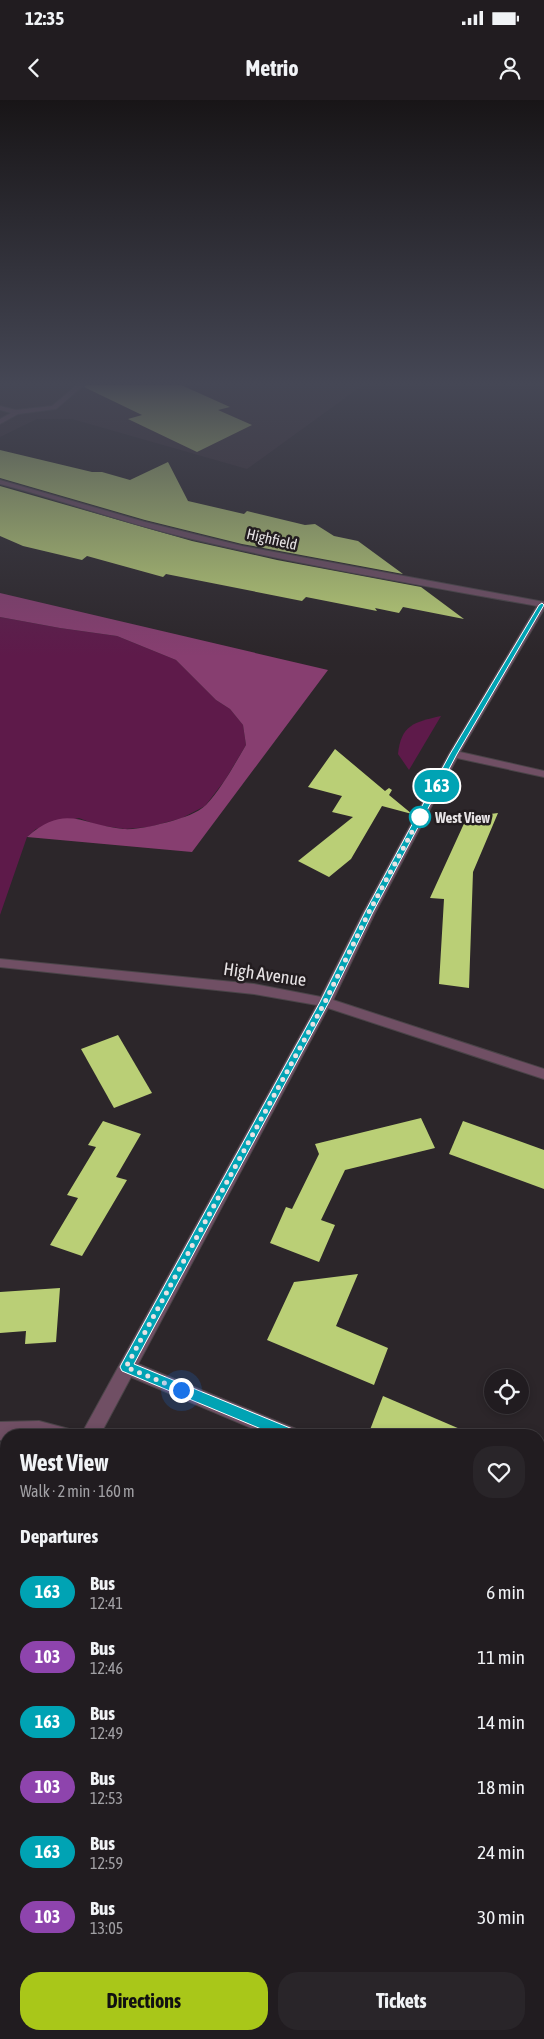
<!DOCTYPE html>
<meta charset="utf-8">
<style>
:root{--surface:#211c20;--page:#292529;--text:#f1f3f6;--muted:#a2a1a5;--line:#3e3a3e;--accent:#a9c719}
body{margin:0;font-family:"Asap Condensed",sans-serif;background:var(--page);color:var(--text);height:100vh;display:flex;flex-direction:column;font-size:19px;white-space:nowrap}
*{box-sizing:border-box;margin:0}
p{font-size:16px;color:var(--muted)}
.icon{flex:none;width:28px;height:28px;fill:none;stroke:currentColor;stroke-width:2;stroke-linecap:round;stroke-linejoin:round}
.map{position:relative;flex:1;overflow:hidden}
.sheet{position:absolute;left:0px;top:1329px;width:545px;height:611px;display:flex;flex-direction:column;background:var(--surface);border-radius:20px 20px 0 0;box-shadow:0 2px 8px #0003,0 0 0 1px var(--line)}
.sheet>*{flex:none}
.badge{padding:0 10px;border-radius:16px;font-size:18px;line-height:32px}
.tools{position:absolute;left:484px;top:1269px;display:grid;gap:10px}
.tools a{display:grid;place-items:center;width:45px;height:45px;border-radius:50%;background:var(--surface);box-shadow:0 2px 8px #0003,0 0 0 1px var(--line);font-size:25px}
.you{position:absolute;width:25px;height:25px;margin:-12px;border:4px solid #fff;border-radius:50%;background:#1a73e8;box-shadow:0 0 0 8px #1a73e833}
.map>.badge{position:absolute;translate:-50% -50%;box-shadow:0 0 0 2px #fff}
h2{padding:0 20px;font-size:19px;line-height:45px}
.round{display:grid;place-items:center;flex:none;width:52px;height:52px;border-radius:20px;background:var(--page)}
.head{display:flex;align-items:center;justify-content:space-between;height:85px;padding:0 20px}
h1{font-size:24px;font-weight:700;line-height:38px}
.action{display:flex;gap:10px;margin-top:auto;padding:10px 20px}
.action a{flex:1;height:58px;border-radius:20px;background:var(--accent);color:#111;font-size:20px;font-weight:700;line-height:58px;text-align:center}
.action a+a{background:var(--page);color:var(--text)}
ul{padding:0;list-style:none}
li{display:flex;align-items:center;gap:15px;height:65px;padding:0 20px}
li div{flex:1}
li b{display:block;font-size:19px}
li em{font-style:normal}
li .badge{min-width:55px;font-weight:700;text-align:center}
.status{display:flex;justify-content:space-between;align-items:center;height:35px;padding:0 25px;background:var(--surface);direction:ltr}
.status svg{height:14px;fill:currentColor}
header{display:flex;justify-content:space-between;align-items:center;height:65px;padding:0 20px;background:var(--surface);font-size:22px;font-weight:700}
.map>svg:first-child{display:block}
.built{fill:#3b2f36}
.green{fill:#5e1a4a}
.forest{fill:#873e70}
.building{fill:#bacf76}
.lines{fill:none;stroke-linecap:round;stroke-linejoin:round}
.service-casing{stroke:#4a4448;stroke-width:2}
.minor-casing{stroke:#4a4448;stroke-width:2}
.service{fill:#704f64;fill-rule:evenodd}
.minor{fill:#704f64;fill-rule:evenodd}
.line{fill:#00a3b4;stroke:#fff}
.walk{stroke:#e7e3e5;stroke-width:5;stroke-dasharray:0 9}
.stop-dot{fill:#fff;stroke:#00a3b4;stroke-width:2.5}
.labels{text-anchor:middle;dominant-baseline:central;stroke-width:5;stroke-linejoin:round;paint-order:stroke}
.far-street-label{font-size:15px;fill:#e7e3e5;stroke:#231d20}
.far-stop-label{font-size:15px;font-weight:bold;fill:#e7e3e5;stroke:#231d20;text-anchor:start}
.street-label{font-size:18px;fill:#e7e3e5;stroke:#231d20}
</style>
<div class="status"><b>12:35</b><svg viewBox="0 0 49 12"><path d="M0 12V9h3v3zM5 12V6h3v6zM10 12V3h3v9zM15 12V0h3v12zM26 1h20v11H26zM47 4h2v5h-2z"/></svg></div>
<header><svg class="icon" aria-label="back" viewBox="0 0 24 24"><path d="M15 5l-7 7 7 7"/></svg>Metrio<svg class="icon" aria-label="person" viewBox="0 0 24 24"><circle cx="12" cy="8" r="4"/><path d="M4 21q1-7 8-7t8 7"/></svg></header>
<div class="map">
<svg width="544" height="1939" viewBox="0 0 544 1939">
<rect width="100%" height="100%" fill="#2c262a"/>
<polygon class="built" points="0,285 363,285 247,369 72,319 37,319 0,337"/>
<g class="green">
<polygon points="0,517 60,528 117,536 176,560 216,600 230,609 243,625 246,645 225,680 205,706 182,718 149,727 125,729 97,725 79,718 36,729 27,737 0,815"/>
<path d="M441 616 409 670 398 654C401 625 414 622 441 616Z"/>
</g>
<path class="forest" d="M0 493 328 570 192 752 27 737C66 703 81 725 123 729 139 730 156 725 172 721 182 718 198 713 206 705 222 688 234 665 246 645L243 625 230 609 216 600 176 560 117 536 60 528 0 517Z"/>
<g class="building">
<polygon points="86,285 181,285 230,307 218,310 252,325 197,352 128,319 142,315 84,287"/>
<polygon points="0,350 92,372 102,372 130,380 168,362 188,401 244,414 247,411 305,425 315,424 334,436 358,441 403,474 242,444 145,420 0,378"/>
<polygon points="0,386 192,441 277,460 421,487 464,519 403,507 399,513 375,508 377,511 306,497 302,501 166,474 163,477 87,456 82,460 23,446 0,436"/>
<polygon points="335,649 385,691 389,688 392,690 389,695 412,714 382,706 351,759 329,777 298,761 353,717 332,712 342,696 308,687"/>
<polygon points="498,713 473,772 469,888 439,884 444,799 430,798 467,717"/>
<polygon points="118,935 152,993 114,1008 81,949"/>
<polygon points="421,1018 435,1048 345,1070 321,1120 335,1125 319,1162 270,1143 286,1107 292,1109 319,1054 315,1044"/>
<polygon points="103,1021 141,1034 116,1077 127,1080 82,1156 50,1145 78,1098 67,1095 96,1047 88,1045"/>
<polygon points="463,1021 544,1050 544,1089 449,1054"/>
<polygon points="358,1174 336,1226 388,1248 374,1285 267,1240 294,1182"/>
<polygon points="60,1188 56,1242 25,1244 26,1231 0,1233 0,1192"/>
<polygon points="383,1296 474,1335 368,1335"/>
</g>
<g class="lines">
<defs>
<polygon id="service" points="77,285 84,285 56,309 18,314 0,324 0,319 11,313 0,310 0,306 16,310 52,306"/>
<g id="minor">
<path d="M0 380 145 422 242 446 544 502V509L460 652 544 671V677L457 658 375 813 333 900 544 969V979L328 908 138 1264 296 1329 299 1335H268L131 1277 100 1335H81L317 905 254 894 0 867V859L254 884 321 897 363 813 449 654 537 506C422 485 306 466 192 439 127 424 65 401 0 384Z"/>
<polygon points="39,1321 69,1329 72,1335 6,1335 6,1340 0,1340 0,1322"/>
<polygon points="6,1478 6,1507 0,1510 0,1481"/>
</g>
</defs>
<use href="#service" class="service-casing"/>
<use href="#minor" class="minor-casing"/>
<use href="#service" class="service"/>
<use href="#minor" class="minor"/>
</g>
<linearGradient id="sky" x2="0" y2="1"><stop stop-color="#181517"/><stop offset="0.51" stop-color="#454755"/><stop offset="1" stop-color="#454755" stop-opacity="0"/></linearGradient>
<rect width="544" height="556" fill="url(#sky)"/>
<polygon class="line" points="542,503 544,505 457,654 373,812 329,902 134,1264 295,1330 296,1335 295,1340 290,1341 122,1271 120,1267 122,1263 320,902 365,812 450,654 539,505"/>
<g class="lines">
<polyline class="walk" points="181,1290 126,1267 325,902 369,812 420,717"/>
</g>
<circle class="stop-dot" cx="420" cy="717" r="10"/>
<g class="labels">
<g class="far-street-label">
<text transform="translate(272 439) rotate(13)">Highfield</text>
</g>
<g class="far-stop-label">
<text x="435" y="717">West View</text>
</g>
<g class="street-label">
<text transform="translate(265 874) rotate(8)">High Avenue</text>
</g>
</g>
</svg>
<div class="tools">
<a><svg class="icon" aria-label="locate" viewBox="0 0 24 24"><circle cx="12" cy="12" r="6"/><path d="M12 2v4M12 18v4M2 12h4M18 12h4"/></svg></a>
</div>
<div class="you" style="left:181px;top:1290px"></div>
<b class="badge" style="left:437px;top:686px;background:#00a3b4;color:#fff">163</b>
<section class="sheet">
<div class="head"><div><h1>West View</h1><p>Walk · 2 min · 160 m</p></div><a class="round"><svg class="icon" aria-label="heart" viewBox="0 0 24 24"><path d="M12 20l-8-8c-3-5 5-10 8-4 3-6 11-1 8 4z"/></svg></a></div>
<h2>Departures</h2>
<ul>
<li><span class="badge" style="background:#00a3b4;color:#fff">163</span><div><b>Bus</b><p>12:41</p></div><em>6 min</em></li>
<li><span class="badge" style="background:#8e44ad;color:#fff">103</span><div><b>Bus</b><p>12:46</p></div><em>11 min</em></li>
<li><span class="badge" style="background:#00a3b4;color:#fff">163</span><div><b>Bus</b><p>12:49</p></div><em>14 min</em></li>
<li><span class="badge" style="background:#8e44ad;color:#fff">103</span><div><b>Bus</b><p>12:53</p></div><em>18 min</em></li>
<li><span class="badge" style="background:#00a3b4;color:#fff">163</span><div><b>Bus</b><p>12:59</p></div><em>24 min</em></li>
<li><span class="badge" style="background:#8e44ad;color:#fff">103</span><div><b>Bus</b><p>13:05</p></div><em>30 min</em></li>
</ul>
<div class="action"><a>Directions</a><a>Tickets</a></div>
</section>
</div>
